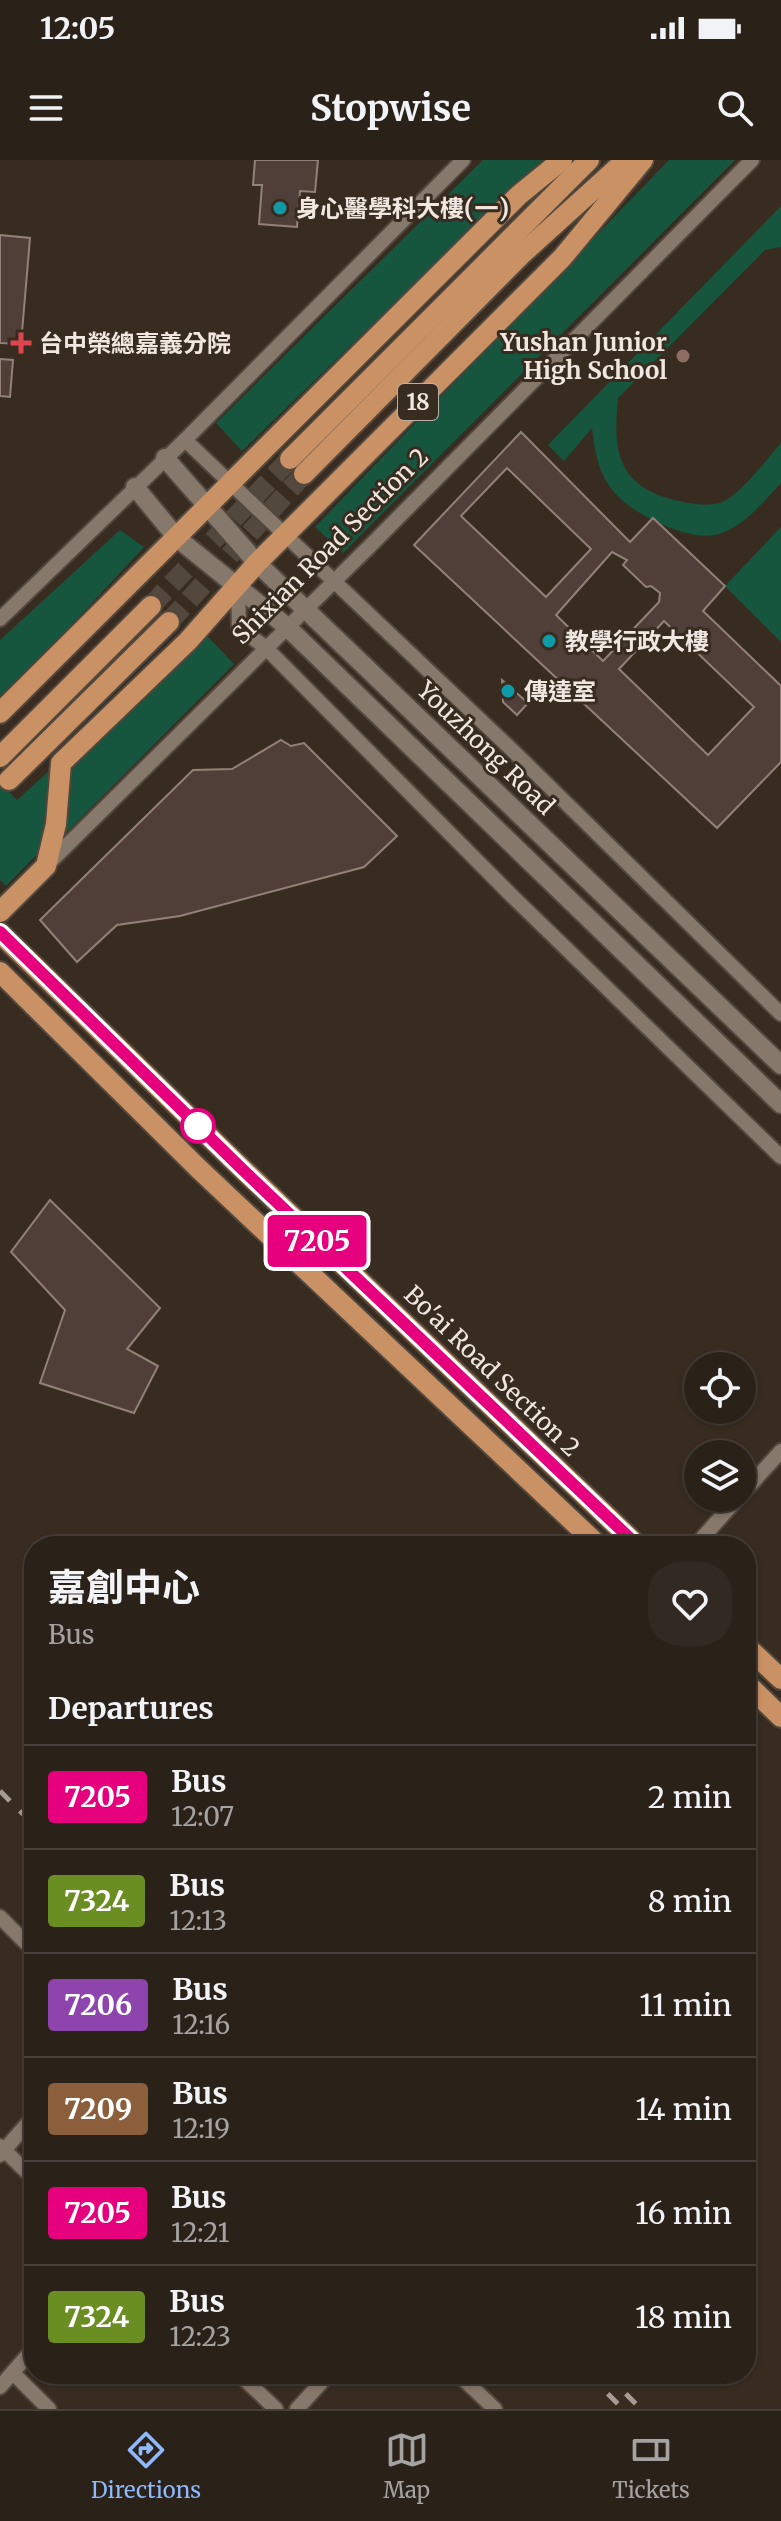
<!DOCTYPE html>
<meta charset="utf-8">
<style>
:root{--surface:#2a2119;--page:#322922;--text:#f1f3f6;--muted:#a5a3a2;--line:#463e38;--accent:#8fb8fd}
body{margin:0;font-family:Merriweather,"Noto Sans TC",serif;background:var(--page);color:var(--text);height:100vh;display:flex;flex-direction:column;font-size:30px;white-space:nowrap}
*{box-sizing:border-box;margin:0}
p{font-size:26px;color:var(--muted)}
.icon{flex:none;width:44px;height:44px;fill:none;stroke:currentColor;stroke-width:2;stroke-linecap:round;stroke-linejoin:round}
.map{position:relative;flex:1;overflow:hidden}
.details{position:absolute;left:24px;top:1376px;width:732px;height:848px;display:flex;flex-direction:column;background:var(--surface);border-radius:32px;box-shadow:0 2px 6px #0004,0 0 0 2px var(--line)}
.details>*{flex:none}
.badge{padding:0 16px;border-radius:6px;font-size:28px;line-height:52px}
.fabs{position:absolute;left:684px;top:1192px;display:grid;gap:16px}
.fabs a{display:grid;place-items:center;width:72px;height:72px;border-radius:50%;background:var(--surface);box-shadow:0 2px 6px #0004,0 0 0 2px var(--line);font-size:40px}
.map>.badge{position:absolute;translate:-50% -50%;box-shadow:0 0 0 4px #fff}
h2{padding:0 24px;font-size:30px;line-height:72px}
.round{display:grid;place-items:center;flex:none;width:84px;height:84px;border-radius:32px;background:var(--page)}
.overview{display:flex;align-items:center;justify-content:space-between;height:136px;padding:0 24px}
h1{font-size:38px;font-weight:700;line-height:60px}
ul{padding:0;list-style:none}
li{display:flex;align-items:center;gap:24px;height:104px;padding:0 24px;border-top:2px solid var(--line)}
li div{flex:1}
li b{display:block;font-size:30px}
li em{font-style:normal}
li .badge{min-width:88px;font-weight:700;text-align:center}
.status{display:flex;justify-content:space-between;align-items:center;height:56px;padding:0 40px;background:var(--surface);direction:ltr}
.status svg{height:22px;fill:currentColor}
header{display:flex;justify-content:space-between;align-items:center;height:104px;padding:0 24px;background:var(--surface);font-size:36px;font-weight:700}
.tabs{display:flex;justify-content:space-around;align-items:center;height:112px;border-top:2px solid var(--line);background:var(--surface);font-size:22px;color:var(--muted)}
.tabs a{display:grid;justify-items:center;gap:4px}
.tabs .selected{color:var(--accent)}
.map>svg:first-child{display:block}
.green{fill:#16553e}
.building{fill:#4f3f38;stroke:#938179;stroke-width:2;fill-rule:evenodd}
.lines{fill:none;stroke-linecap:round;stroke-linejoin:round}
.primary-tunnel{stroke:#53483e;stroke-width:20;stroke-dasharray:20 10;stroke-linecap:butt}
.minor-casing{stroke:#51473d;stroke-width:18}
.tertiary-casing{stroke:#51473d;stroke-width:22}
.primary-casing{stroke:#51473d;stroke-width:24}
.minor{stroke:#86786b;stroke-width:14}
.tertiary{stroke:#86786b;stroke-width:18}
.primary{stroke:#c99164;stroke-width:20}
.rail{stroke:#a69c93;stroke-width:5;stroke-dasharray:14 14;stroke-linecap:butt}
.line-casing{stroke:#fff;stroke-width:18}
.line{stroke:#e6007e;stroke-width:12}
.culture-dot{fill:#0f9aa8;stroke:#382c21;stroke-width:3}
.health-dot{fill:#e0444e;stroke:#382c21;stroke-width:3}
.education-dot{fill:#8d6e63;stroke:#382c21;stroke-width:3}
.stop-dot{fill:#fff;stroke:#e6007e;stroke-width:4}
.labels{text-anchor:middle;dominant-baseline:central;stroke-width:6;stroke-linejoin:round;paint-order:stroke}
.shield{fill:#382c21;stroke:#b8afa7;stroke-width:2}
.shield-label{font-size:22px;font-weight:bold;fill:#efe7e0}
.poi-label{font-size:24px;font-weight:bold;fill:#efe7e0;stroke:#382c21;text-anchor:start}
.street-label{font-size:24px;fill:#efe7e0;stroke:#382c21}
</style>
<div class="status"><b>12:05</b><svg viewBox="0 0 49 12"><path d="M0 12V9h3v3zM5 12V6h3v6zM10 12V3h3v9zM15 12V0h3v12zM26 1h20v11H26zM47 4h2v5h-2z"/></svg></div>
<header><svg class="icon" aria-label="menu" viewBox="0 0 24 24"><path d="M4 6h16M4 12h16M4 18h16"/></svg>Stopwise<svg class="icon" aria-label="search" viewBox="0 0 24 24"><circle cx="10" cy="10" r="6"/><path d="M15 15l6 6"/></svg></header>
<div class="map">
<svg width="781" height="2249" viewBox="0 0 781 2249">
<rect width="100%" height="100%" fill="#382c21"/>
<g class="green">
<polygon points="483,0 542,0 242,291 216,263"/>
<polygon points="669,0 735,0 343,393 315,367"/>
<path d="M781 46V87L765 90 618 238C613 288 616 324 671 339 685 343 705 347 720 343 739 337 767 299 781 283V323C763 342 746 365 719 374 691 383 633 355 614 332 598 313 595 292 592 268L564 301 548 285Z"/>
<polygon points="781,367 781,482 725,426"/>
<polygon points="120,370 144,387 0,542 0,480"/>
<polygon points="207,476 234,504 58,681 67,607"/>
<polygon points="50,610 41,690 6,726 0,720 0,623 17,640"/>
</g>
<g class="building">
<polygon points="255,0 318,0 315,32 300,31 297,67 259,64 262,25 253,25"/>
<polygon points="0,75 30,78 21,184 0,183"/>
<polygon points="0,199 13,200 10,237 0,236"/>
<path d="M521 272 630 382 653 358 725 426 703 451 781 526V602L717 668 414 385ZM507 308 591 389 546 437 461 356ZM612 392 627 400 623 405 646 427 651 426 660 433 659 442 603 501 556 455ZM664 461 754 547 708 595 619 509Z"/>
<polygon points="502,520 528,543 517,555 503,542"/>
<polygon points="281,580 291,586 304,583 397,676 364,707 180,756 117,765 77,802 40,760 193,610 232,609"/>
<polygon points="50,1040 160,1148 127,1189 158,1206 134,1253 40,1223 65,1150 11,1092"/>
</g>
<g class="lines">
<g class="primary-tunnel">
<polyline points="151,446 290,299"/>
<polyline points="169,462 304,314"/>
</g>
<defs>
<g id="minor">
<polyline points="185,280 511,589 781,854"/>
<polyline points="238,426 239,468 265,487 512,736 781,997"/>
<polyline points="0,459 185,280 463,0"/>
<polyline points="49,703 373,383 752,0"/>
<polyline points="742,1334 781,1291"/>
<polyline points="695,1386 738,1338"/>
<polyline points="0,1757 34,1791"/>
<polyline points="0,1986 34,2019"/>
<polyline points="0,1995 34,1956"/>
<polyline points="13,2213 49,2249"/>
<polyline points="239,2214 276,2249"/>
<polyline points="458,2214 495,2249"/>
<polyline points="0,2227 34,2188"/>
<polyline points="297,2249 329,2214"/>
</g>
<g id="tertiary">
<polyline points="165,298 257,403 781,905"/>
<polyline points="135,327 177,378 286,466 781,944"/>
</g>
<g id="primary">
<polyline points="290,299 589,0"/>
<polyline points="304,314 522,94 626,0"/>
<polyline points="0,553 519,35 562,0"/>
<polyline points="0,597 151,446"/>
<polyline points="9,620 169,462"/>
<polyline points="0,752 46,706 56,664 61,603 188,481 257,403 562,98 643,0"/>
<polyline points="0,773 231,998 638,1386"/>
<polyline points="0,812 199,1009 599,1386"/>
<polyline points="746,1486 781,1519"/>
<polyline points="746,1523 781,1557"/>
</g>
</defs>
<use href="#minor" class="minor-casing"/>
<use href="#tertiary" class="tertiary-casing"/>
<use href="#primary" class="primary-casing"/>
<use href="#minor" class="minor"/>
<use href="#tertiary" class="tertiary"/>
<use href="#primary" class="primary"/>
<g class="rail">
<polyline points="0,1631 34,1665"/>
<polyline points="588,2214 623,2249"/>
<polyline points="606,2214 641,2249"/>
</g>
</g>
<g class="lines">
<defs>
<polyline id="line" points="0,772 242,1009 638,1386"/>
</defs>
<use href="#line" class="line-casing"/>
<use href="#line" class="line"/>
</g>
<g class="culture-dot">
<circle cx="280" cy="48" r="8"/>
<circle cx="549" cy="481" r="8"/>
<circle cx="508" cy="531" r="8"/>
</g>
<path class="health-dot" d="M17 171h8v8h8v8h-8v8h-8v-8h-8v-8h8z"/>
<circle class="education-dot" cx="683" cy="196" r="8"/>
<circle class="stop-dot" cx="198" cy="966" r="16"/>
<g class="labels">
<rect class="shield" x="398" y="224" width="40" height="36" rx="6"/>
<g class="shield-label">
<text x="418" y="242">18</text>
</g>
<g class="poi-label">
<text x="296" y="48">身心醫學科大樓(一)</text>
<text x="667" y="182" text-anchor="end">Yushan Junior<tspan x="667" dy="28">High School</tspan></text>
<text x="39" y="183">台中榮總嘉義分院</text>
<text x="565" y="481">教學行政大樓</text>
<text x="524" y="531">傳達室</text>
</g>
<g class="street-label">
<text transform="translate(330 386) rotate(-45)">Shixian Road Section 2</text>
<text transform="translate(486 588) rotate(44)">Youzhong Road</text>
<text transform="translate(492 1211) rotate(44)">Bo'ai Road Section 2</text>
</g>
</g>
</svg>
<div class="fabs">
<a><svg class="icon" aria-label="locate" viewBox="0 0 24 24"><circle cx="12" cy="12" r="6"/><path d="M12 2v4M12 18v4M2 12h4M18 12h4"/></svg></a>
<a><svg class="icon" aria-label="layers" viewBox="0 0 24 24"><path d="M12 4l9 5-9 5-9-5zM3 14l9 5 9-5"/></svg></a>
</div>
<b class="badge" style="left:317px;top:1081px;background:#e6007e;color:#fff">7205</b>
<section class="details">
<div class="overview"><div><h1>嘉創中心</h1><p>Bus</p></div><a class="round"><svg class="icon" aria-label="heart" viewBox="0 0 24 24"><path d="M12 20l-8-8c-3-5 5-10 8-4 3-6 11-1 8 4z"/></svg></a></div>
<h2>Departures</h2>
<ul>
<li><span class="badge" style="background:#e6007e;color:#fff">7205</span><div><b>Bus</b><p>12:07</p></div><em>2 min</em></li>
<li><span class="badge" style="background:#6b8e23;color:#fff">7324</span><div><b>Bus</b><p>12:13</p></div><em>8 min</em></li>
<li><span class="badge" style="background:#8e44ad;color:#fff">7206</span><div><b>Bus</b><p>12:16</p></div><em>11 min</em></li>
<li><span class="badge" style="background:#8b5e3c;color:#fff">7209</span><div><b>Bus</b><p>12:19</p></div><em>14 min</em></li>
<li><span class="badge" style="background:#e6007e;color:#fff">7205</span><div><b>Bus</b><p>12:21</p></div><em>16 min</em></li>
<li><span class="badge" style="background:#6b8e23;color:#fff">7324</span><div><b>Bus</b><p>12:23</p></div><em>18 min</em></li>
</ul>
</section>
</div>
<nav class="tabs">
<a class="selected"><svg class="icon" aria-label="directions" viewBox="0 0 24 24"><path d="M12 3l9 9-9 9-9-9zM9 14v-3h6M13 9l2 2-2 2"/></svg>Directions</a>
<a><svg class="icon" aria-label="map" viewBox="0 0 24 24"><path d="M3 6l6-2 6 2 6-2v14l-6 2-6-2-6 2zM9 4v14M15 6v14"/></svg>Map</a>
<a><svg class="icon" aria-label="tickets" viewBox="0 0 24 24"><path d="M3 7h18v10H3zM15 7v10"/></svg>Tickets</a>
</nav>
